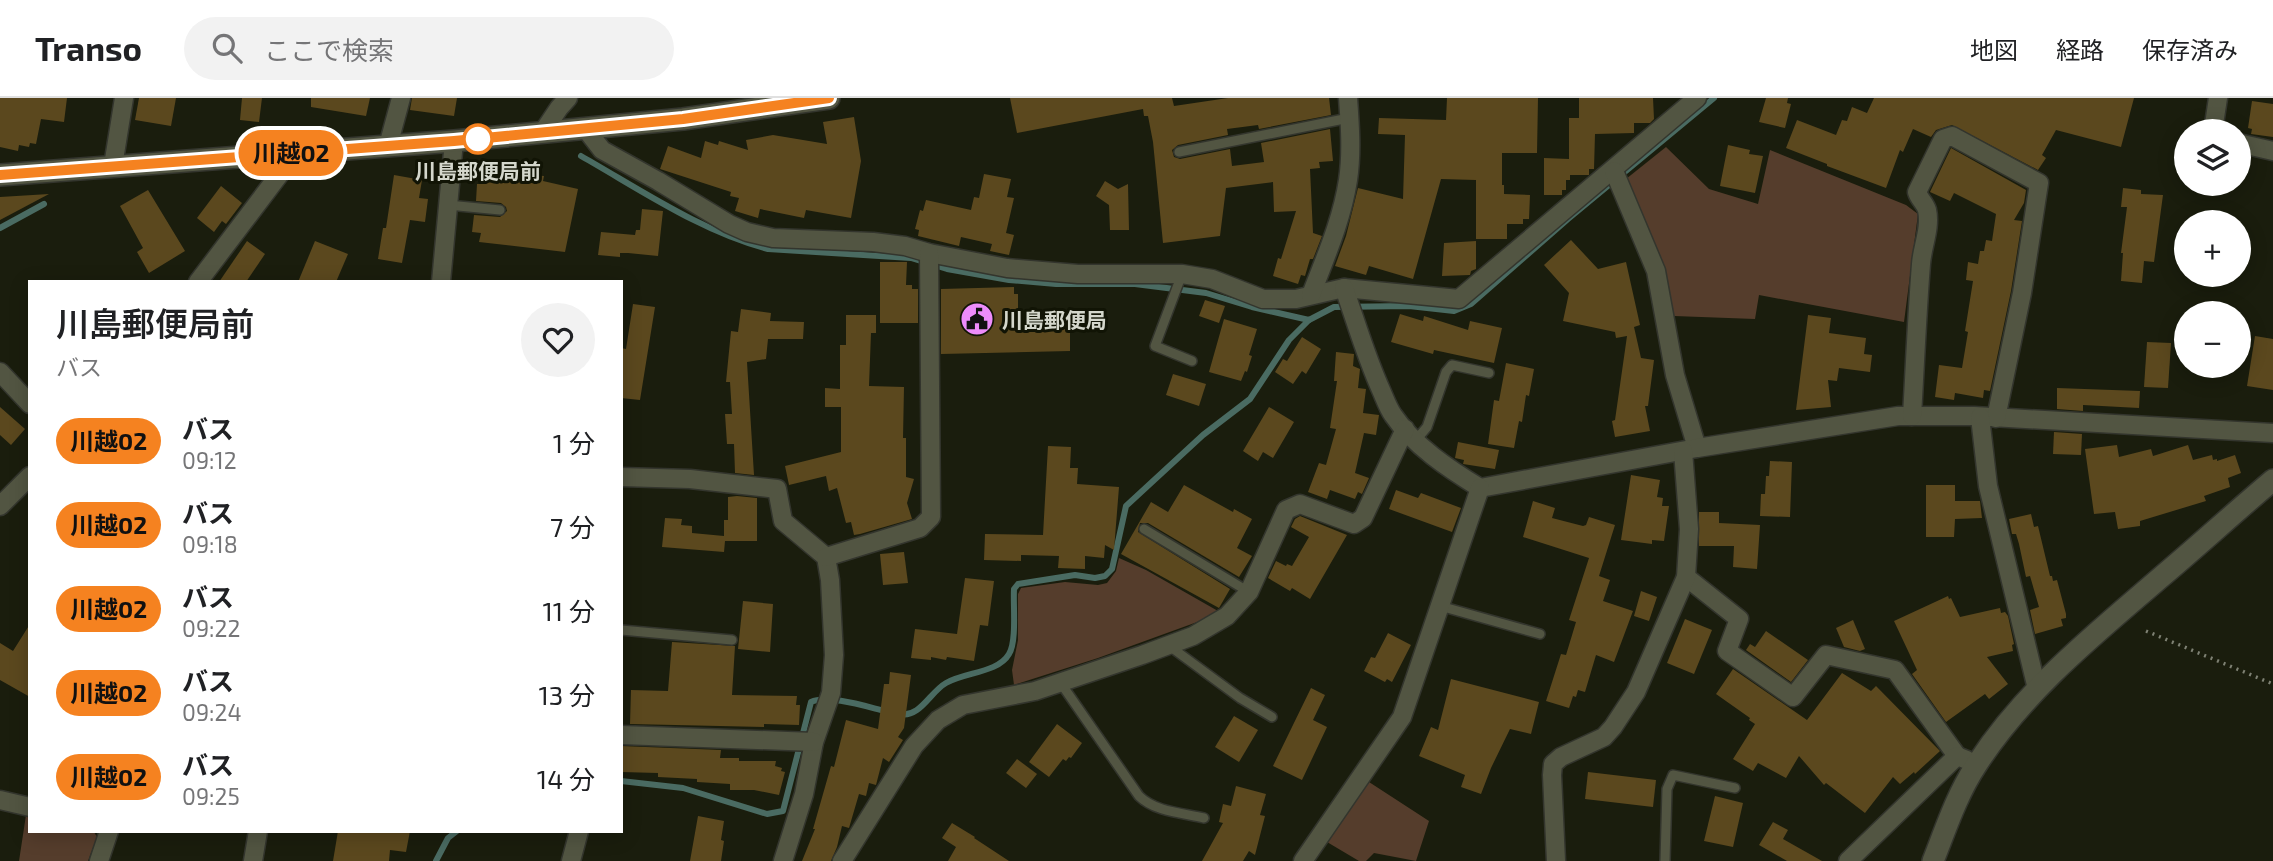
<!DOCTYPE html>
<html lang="ja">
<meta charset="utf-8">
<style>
:root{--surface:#fff;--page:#f2f2f2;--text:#202124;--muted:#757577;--line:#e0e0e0}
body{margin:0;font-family:"Exo 2","Noto Sans JP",sans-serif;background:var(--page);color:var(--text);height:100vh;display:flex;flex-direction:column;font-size:26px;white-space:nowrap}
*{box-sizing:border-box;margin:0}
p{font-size:23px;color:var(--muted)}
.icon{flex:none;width:38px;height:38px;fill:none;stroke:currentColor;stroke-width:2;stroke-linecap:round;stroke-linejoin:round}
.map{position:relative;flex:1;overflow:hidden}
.sheet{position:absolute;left:28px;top:182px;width:595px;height:553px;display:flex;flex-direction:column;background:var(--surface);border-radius:0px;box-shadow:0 4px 18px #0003}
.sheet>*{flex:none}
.badge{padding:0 14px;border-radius:23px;font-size:24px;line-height:46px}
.tools{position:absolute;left:2174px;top:21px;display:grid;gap:14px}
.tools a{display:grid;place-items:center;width:77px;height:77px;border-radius:50%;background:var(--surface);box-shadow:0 4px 18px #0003;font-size:35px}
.map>.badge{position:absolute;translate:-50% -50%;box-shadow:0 0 0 4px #fff}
.round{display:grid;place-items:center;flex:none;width:74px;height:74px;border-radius:37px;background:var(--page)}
.headline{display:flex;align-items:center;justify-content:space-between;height:119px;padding:0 28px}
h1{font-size:33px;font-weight:600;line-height:52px}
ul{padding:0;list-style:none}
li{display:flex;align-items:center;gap:21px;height:84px;padding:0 28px}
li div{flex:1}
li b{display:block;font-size:26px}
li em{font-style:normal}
li .badge{min-width:77px;font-weight:700;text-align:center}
header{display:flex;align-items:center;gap:42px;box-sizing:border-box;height:98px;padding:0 35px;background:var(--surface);border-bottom:2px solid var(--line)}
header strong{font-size:33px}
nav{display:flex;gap:38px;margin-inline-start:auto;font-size:24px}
.search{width:490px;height:63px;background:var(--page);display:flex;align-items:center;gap:18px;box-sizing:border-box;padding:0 24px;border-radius:38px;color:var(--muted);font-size:26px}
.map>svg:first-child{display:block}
.green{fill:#553d2c}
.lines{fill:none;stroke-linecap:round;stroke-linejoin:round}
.stream{stroke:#4a6b62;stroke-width:6}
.building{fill:#5b481e}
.service-casing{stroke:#33352d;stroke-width:12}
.minor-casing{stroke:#33352d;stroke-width:21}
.tertiary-casing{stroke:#33352d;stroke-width:24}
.path{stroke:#7e8173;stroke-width:3.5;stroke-dasharray:2 5;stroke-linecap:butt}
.service{stroke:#525542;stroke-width:9}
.minor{stroke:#525542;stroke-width:18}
.tertiary{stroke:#525542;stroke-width:21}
.line-casing{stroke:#fff;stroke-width:16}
.line{stroke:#f58220;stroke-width:10}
.stop-dot{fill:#fff;stroke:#f58220;stroke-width:3.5}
.labels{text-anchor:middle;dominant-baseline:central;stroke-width:6;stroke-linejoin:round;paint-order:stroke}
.stop-label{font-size:21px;font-weight:bold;fill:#d4d7cc;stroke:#111405}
.poi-label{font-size:21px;font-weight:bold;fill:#d4d7cc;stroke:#111405;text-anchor:start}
</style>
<header>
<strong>Transo</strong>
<div class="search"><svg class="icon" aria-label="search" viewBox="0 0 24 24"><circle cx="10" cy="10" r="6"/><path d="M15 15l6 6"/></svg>ここで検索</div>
<nav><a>地図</a><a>経路</a><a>保存済み</a></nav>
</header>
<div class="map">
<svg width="2273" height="763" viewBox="0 0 2273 763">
<rect width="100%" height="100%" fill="#1a1d0d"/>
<g class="green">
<polygon points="1666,49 1709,91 1758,106 1770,52 1906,107 1918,116 1904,224 1759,197 1755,221 1674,218 1668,197 1664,170 1626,81"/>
<polygon points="1119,460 1146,472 1218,513 1211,519 1098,560 1014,587 1012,572 1018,542 1018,496 1021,490 1065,484 1098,487 1107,485 1116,473"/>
<polygon points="1369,684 1429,723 1416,763 1374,755 1366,763 1359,763 1327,744"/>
<polygon points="26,717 30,718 30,733 94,734 97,739 88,763 19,763"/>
</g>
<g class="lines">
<g class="stream">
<path d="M581 58C641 92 702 134 768 151L911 160 947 171 1009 182 1056 186H1135L1206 195 1252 209 1309 222 1334 209 1409 208 1454 213 1471 206 1568 121 1714 0"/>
<polyline points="0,130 44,106"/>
<path d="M900 616C920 620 930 594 946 585 965 574 998 575 1009 556 1017 543 1013 507 1014 491L1018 486 1075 477 1095 480 1105 478 1112 471 1126 408 1203 337 1250 301 1289 242 1309 222"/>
<path d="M621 683 683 690 767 716 783 713 811 604C827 596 868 609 885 613"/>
<polyline points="436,763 448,740 457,733"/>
</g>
</g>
<g class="building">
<polygon points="0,0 67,0 64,24 41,21 36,46 30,45 29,49 19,47 18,53 0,49"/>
<polygon points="139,0 176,0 171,28 135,22"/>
<polygon points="242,0 262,0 259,24 240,22"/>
<polygon points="311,0 370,0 366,18 311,9"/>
<polygon points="412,0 457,0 454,18 410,12"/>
<polygon points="1010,0 1172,0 1174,8 1228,0 1329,0 1331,17 1259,31 1258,27 1227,31 1228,37 1178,47 1172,52 1174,59 1180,61 1230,51 1232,68 1264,64 1261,45 1330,31 1333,63 1319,64 1320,70 1310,71 1313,135 1322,138 1313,161 1310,161 1305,178 1301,177 1298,186 1273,178 1278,160 1281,161 1296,113 1274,114 1273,84 1226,90 1220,138 1163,145 1153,44 1148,18 1144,18 1143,11 1017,35"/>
<polygon points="1447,0 1538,0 1537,55 1502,55 1502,87 1504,87 1504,96 1530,97 1529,121 1523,121 1523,126 1507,126 1507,141 1476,141 1476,82 1441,81 1413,181 1369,168 1366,177 1335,168 1346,138 1358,90 1403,101 1405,37 1378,36 1379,20 1446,22"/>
<polygon points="1579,0 1653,0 1654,21 1650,25 1634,25 1634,35 1595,36 1594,71 1589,71 1589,77 1570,77 1570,82 1566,82 1566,92 1562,92 1562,97 1544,97 1544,60 1569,61 1569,20 1579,20"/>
<polygon points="1766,0 1788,0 1787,5 1791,6 1785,30 1759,24"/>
<polygon points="1874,0 2134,0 2121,49 2056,32 2042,57 2046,60 2038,72 1952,27 1936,32 1931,39 1913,31 1903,54 1900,52 1886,90 1827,68 1827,66 1786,50 1797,22 1836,37 1842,22 1847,23 1852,9 1867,15"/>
<polygon points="2252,3 2273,6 2273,39 2251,36 2252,31 2248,30"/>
<polygon points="854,19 861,63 851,120 806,112 804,120 760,111 758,120 735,113 739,100 730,98 731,94 660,71 668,48 701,60 705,43 718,47 719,43 748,52 746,42 773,37 827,46 823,24"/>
<polygon points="1728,47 1750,52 1749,56 1763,58 1755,95 1720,88"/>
<polygon points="1951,50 2026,92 2024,105 2014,122 2022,123 2011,193 1990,293 1984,292 1983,300 1955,295 1954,302 1935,299 1939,267 1962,270 1968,234 1965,233 1973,183 1966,182 1968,164 1978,166 1980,153 1984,153 1986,142 1992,143 1996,116 1954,95 1950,103 1930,94"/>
<polygon points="522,76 544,78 543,83 578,91 565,154 479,144 481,135 472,134 474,117 500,119 507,113 506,109 501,105 476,103 477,86 486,86 486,79 521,81"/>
<polygon points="984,76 1011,81 1007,99 1014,100 1006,135 1014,137 1009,157 990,153 992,146 961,139 959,148 918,138 919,132 915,131 920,112 923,113 926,102 971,112 974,99 979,100"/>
<polygon points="394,77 422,82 419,100 428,101 425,124 410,122 402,165 378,161 383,130 386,130"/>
<polygon points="1105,83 1118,91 1128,86 1129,132 1110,132 1109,107 1096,98"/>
<polygon points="221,88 242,105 226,126 222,123 214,134 197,120"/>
<polygon points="2123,90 2141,92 2141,96 2163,97 2154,164 2144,163 2142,185 2121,183 2123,155 2121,155 2127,109 2121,109"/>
<polygon points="148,92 185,153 149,175 137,154 143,150 120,108"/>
<polygon points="49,96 0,122 0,99"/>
<polygon points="642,111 663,113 658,158 628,155 620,155 620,159 598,157 601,134 635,137 636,132 640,132"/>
<polygon points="1571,142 1598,171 1626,164 1640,227 1634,229 1641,260 1654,262 1648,308 1645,308 1650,333 1615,339 1612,323 1615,322 1627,238 1616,240 1615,234 1563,223 1569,195 1544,167"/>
<polygon points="247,143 265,156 246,184 219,184"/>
<polygon points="315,143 348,156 336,184 298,184"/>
<polygon points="1476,143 1476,171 1471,173 1470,177 1442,178 1444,145"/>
<polygon points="880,164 907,164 906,187 912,187 912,191 918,191 918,225 880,225"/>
<polygon points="1014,189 1014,196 1018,196 1018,231 1070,231 1070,253 941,256 941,191"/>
<polygon points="1205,202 1225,208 1219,225 1199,218"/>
<polygon points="633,206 655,209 640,302 621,300 621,250 626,251"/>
<polygon points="741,211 771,215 770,223 804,224 803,241 768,241 766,261 747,264 754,377 735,375 734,346 727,346 725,316 732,316 730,284 726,284 731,233 738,234"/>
<polygon points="1400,216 1423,223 1424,218 1468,232 1470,223 1502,230 1494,265 1434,252 1433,256 1391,244"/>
<polygon points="846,217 876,217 876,235 871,235 869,288 904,289 903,340 906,340 906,379 914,381 907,405 912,421 860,436 854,437 851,424 846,425 837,390 829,393 826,378 789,387 785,368 841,354 841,309 825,309 825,290 840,291 840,247 846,247"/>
<polygon points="1808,217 1831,220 1829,235 1866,240 1864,256 1872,257 1870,274 1839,270 1837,283 1828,282 1831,309 1796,312"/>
<polygon points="1224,221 1257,231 1249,257 1252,258 1247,274 1245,273 1241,283 1209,274"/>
<polygon points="2255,238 2273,241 2273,292 2247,288"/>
<polygon points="1302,239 1321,251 1306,276 1302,273 1293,286 1275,274 1283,261 1287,263"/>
<polygon points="2147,244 2171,245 2168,290 2144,289"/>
<polygon points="1336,254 1354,256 1353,268 1360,271 1358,290 1366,291 1363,315 1379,317 1376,337 1364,335 1355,375 1369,380 1362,396 1358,394 1355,401 1330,392 1327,401 1308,394 1319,365 1326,367 1336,331 1330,330 1337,283 1334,283"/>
<polygon points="1506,265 1534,271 1529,298 1526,297 1522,324 1519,323 1514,350 1488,346 1494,302 1499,303"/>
<polygon points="1173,276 1206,286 1199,308 1166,297"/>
<polygon points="2057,290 2140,293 2139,310 2083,307 2083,313 2057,311"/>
<polygon points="0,309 25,331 11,347 0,337"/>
<polygon points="1269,309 1294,324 1273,360 1263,354 1258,363 1243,353"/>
<polygon points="2054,334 2082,336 2081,357 2053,356"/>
<polygon points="1458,344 1499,352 1495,371 1463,366 1464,362 1455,360"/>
<polygon points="2117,347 2119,359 2151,351 2153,358 2188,347 2193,362 2212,357 2213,362 2217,361 2217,363 2235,357 2241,375 2228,380 2230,389 2204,398 2206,403 2140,423 2140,428 2118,431 2115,414 2094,416 2085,351"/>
<polygon points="1048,348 1071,349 1070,370 1078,370 1077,386 1119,389 1114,452 1105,447 1104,460 1085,458 1085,471 1058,470 1059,458 1021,457 1021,463 984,462 985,436 1043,437"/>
<polygon points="1770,363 1792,364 1790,419 1760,418 1761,396 1765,396 1766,378 1769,378"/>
<polygon points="1631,377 1660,382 1657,399 1663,400 1662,408 1669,408 1664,443 1652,442 1652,446 1621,442"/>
<polygon points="1184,387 1233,414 1234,411 1252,421 1237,450 1252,458 1239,479 1148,425 1140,425 1138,434 1230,491 1219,510 1121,456 1151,404 1168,414"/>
<polygon points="1926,387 1955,387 1955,403 1980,403 1982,420 1955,421 1954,439 1926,439"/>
<polygon points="1396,392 1418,400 1421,395 1461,410 1452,434 1389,411"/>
<polygon points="737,398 757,400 757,443 725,443 724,454 662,449 665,420 682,421 681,427 692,428 692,435 724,438 724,422 728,422 728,399"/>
<polygon points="1533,403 1555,410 1552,420 1583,428 1586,427 1589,419 1615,427 1599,478 1610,482 1603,503 1633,513 1614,564 1596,557 1585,594 1578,592 1576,599 1573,598 1569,610 1546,603 1561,556 1566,557 1576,524 1569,522 1589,460 1523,439"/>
<polygon points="1699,414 1719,414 1719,425 1760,427 1757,471 1733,469 1734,448 1699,448"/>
<polygon points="2031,416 2034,429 2038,428 2050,478 2052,478 2053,483 2057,482 2066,516 2066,520 2061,521 2063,528 2035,536 2030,512 2039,509 2030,478 2026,479 2019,446 2016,436 2012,436 2009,421"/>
<polygon points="1300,418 1347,437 1310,501 1292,490 1290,493 1268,480 1276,463 1286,468 1287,466 1292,468 1309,439 1291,429 1295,421"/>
<polygon points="904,454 908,485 883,487 880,456"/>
<polygon points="965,480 994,483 988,528 980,527 974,563 947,559 946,562 931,559 931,562 911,560 915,531 957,536"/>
<polygon points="1641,493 1657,499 1649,523 1634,518"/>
<polygon points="1948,498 1949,501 1951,500 1960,519 2000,510 2001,515 2005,514 2008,518 2014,546 2012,547 2013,553 1987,559 2008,586 1989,601 1985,596 1946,624 1912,576 1917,572 1894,523"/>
<polygon points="743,503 773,506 770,554 738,551"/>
<polygon points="1685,521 1712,532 1694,576 1667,565"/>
<polygon points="1853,522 1865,551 1860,553 1844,549 1836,530"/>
<polygon points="30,526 30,599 0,582 0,545 13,553"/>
<polygon points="1766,533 1808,562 1791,584 1746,552 1750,546 1755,549"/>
<polygon points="1388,535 1411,547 1392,584 1387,581 1385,584 1364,573 1371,559 1375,560"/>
<polygon points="672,544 735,548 732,597 797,598 796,607 800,607 799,627 764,626 764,629 630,626 631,592 668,593"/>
<polygon points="1733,571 1807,622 1842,575 1871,593 1876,588 1940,653 1915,676 1914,674 1900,686 1893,679 1865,715 1826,685 1824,687 1799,658 1786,680 1758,665 1753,673 1733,661 1755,626 1749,622 1750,620 1716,596"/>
<polygon points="890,574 911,577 904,630 898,639 903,642 889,664 883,660 876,687 869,685 866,698 859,696 849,730 842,728 837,749 831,763 802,763 815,731 813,731 831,668 834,669 846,622 878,631 884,586 889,586"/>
<polygon points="1451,581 1539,604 1531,636 1510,631 1491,670 1481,696 1461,689 1465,677 1419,658 1431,629 1438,632"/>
<polygon points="1311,590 1325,597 1313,622 1327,629 1302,682 1273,668"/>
<polygon points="1234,618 1258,632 1239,664 1215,649"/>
<polygon points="1057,626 1082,645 1071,660 1069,659 1066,663 1063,661 1049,679 1029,664"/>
<polygon points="621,648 721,652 720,660 739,660 739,663 776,663 775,668 782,670 781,673 785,674 779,697 754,692 730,692 730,686 697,684 697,681 658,679 658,675 621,674"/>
<polygon points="1017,661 1037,676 1026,690 1006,675"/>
<polygon points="1588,674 1656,682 1653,709 1585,701"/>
<polygon points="1236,688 1266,696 1260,717 1265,718 1255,757 1249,753 1243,763 1202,763 1223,725 1219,724 1223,706 1231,708"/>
<polygon points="1715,698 1743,705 1733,749 1704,743"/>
<polygon points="698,718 724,723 721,742 724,743 721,763 690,763"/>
<polygon points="1773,724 1788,732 1783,741 1822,763 1787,763 1759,747"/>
<polygon points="952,725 975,739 974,740 1009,763 948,763 956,749 942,740"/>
<polygon points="338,733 410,733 406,754 390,752 389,763 333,763"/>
</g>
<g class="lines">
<defs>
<g id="service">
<polyline points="1179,54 1349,20"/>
<polyline points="448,107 500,112"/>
<polyline points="1182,176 1155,248 1192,263"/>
<polyline points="1416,342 1427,329 1446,274 1452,267 1489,275"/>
<polyline points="1144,431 1249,494"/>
<polyline points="1440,508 1540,536"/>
<polyline points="621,532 732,542"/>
<polyline points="1168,547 1240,600 1272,619"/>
<path d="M1060 584 1139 698C1155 714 1183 715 1204 720"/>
<polyline points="1665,763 1667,691 1673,677 1735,690"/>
</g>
<g id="minor">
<polyline points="585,30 602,52 658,83 729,126 747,134 773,140 873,144 905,148 929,155 1007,170 1078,176 1182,176 1212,181 1263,201 1296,201 1344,190 1459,201 1697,0"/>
<polyline points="2213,33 2218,0"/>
<polyline points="543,34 559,10 568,0"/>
<polyline points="2238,45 2273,53"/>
<polyline points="388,48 401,0"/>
<polyline points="113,68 124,0"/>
<polyline points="1614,73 1656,173 1675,277 1697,350"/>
<polyline points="198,184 282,73 291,55"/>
<polyline points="441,184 454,43"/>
<path d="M1344 190C1356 224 1366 259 1381 292 1385 301 1388 310 1393 317 1414 348 1449 371 1480 390L1697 350 1898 318H1974L2273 335"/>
<path d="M1311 197C1325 160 1342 122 1348 82 1352 55 1350 27 1348 0"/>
<polyline points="0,274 30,306"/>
<path d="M1912 318C1915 267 1917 217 1921 166 1922 149 1931 130 1927 112 1925 105 1919 101 1917 94L1943 41 1952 38 2039 85 2022 195 1996 320"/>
<polyline points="1980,319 1988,388 2037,591"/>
<polyline points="621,379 690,381 777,391 783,423 826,459 830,482 834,557 831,595 814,644 804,696 783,763"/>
<polyline points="0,408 30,378"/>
<polyline points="826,459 920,430 931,419 929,155"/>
<polyline points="1686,479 1739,521 1727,553 1793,599 1826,557 1895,572 1957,658"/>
<polyline points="621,637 814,644"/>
<polyline points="0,702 30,709"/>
<polyline points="99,763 109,733"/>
<polyline points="253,763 258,733"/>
<polyline points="571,763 579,733"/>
<polyline points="842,763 914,648 938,622 963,607 1035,593 1142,557 1193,538 1227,518 1249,494 1286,412 1300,406 1354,426 1363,420 1405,331"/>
<polyline points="1303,763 1402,619 1480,390"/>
<polyline points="1556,763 1552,677 1553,666 1561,659 1604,639 1613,629 1636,594 1686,479 1689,431 1683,353"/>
<polyline points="1848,763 1957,658 1967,662"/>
</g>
<g id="tertiary">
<polyline points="0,77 454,43 683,21 829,0"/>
<path d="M1933 763C1946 730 1957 696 1977 666 2025 592 2094 537 2160 480 2198 448 2235 414 2273 382"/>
</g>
</defs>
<use href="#service" class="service-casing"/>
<use href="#minor" class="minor-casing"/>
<use href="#tertiary" class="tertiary-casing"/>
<polyline class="path" points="2146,533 2273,586"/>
<use href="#service" class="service"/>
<use href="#minor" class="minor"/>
<use href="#tertiary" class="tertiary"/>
</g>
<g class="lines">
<defs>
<polyline id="line" points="0,77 454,43 683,21 829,0"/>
</defs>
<use href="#line" class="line-casing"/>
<use href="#line" class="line"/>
</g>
<defs>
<symbol id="civic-disc" viewBox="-11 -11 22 22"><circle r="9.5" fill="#ed8cfa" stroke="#111405"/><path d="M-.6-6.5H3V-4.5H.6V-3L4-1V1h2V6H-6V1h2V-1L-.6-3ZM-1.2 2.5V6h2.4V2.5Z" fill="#111"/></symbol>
</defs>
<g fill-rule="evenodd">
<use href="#civic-disc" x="958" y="202" width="38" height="38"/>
</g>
<circle class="stop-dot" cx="478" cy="41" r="14"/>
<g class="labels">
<g class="stop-label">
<text x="478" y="72">川島郵便局前</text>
</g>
<g class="poi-label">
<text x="1002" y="221">川島郵便局</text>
</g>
</g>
</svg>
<div class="tools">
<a><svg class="icon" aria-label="layers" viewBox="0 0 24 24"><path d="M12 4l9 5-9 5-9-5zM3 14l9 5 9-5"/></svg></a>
<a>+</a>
<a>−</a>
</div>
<b class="badge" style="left:291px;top:55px;background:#f58220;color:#111">川越02</b>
<section class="sheet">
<div class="headline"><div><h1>川島郵便局前</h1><p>バス</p></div><a class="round"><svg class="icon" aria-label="heart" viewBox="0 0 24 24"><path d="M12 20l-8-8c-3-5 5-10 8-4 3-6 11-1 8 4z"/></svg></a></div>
<ul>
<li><span class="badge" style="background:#f58220;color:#111">川越02</span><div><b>バス</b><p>09:12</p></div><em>1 分</em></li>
<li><span class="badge" style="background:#f58220;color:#111">川越02</span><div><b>バス</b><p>09:18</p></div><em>7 分</em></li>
<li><span class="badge" style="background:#f58220;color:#111">川越02</span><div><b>バス</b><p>09:22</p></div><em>11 分</em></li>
<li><span class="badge" style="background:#f58220;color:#111">川越02</span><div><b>バス</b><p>09:24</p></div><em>13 分</em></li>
<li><span class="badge" style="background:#f58220;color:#111">川越02</span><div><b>バス</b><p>09:25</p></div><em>14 分</em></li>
</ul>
</section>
</div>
